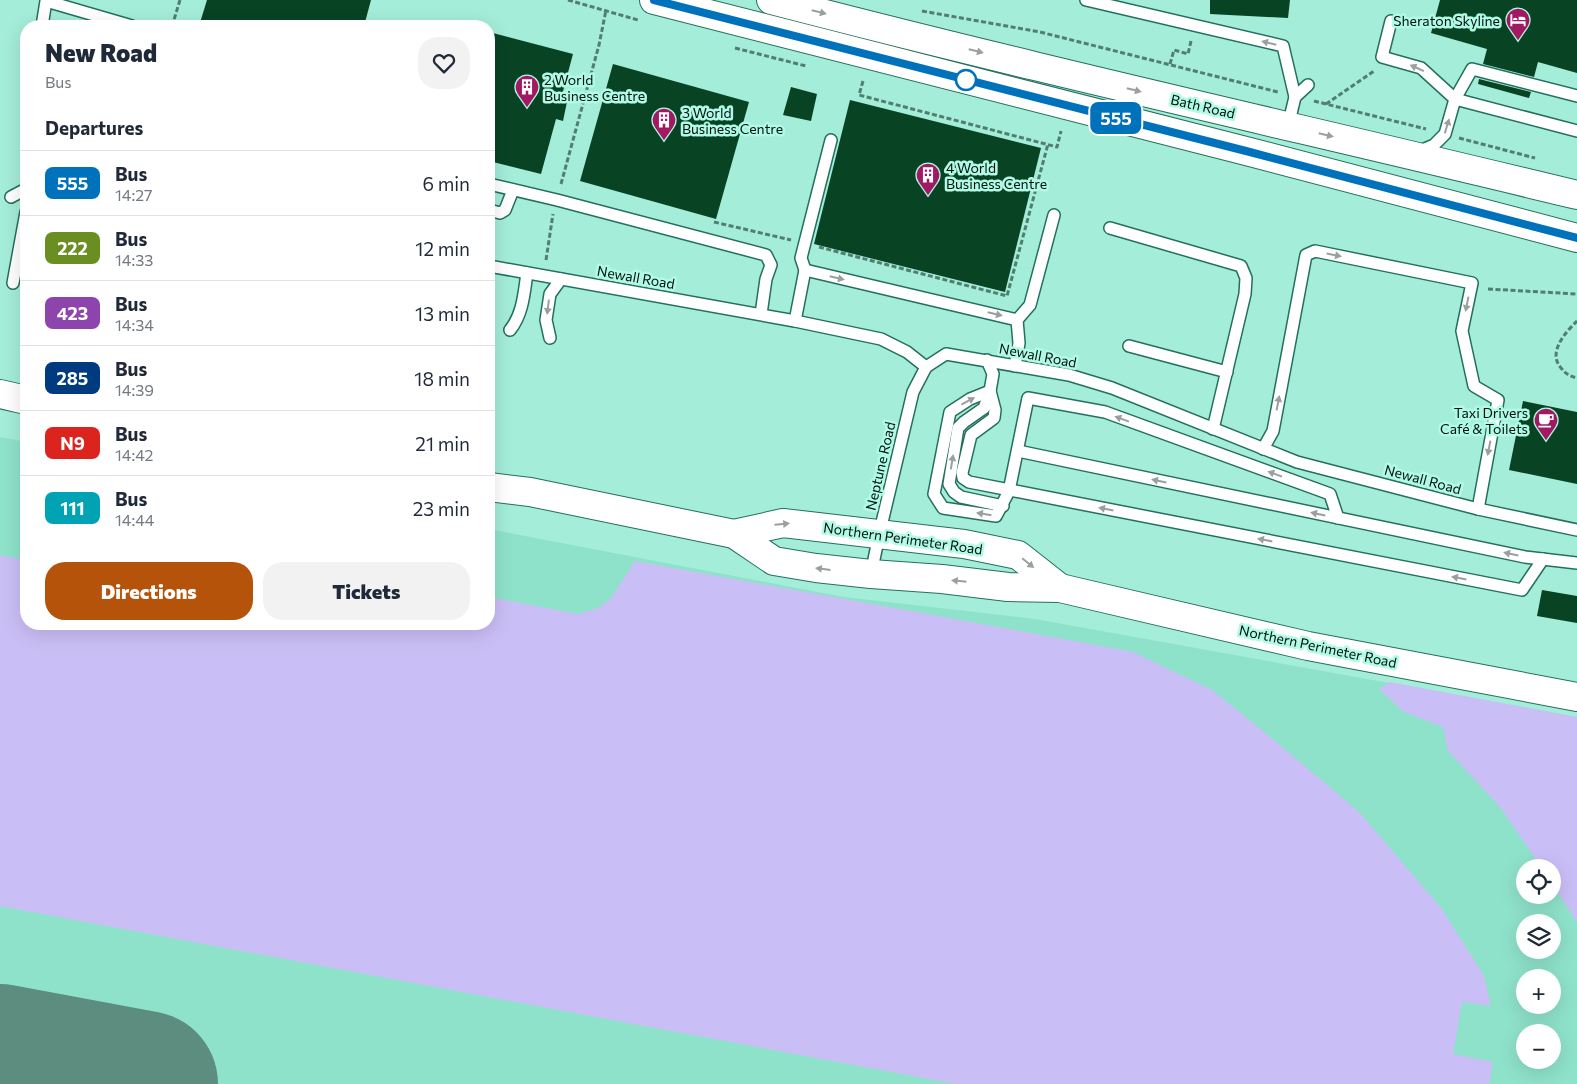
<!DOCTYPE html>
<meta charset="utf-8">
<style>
:root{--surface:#fff;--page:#f2f2f3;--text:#1f2937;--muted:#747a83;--line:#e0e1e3;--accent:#b45309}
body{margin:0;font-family:Commissioner,sans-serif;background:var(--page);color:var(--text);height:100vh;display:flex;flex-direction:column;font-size:19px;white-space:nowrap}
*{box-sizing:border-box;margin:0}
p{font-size:16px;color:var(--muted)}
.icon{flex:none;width:28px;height:28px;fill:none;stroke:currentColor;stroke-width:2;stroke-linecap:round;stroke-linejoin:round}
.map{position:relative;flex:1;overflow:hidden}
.details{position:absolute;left:20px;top:20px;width:475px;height:610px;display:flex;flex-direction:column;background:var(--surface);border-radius:20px;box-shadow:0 5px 20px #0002}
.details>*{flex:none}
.badge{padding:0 10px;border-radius:8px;font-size:18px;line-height:32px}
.fabs{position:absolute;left:1516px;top:859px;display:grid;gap:10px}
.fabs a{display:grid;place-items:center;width:45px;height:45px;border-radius:50%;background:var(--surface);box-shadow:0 5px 20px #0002;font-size:25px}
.map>.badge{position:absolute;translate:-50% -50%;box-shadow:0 0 0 2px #fff}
h2{padding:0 25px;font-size:19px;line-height:45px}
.round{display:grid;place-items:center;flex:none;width:52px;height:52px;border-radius:20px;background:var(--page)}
.head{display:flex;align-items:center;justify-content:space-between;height:85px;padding:0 25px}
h1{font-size:24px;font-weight:800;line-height:38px}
.primary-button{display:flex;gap:10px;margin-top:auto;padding:10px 25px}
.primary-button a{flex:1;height:58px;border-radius:20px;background:var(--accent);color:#fff;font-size:20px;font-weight:800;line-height:58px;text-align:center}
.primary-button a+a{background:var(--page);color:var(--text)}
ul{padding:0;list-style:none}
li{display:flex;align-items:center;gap:15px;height:65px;padding:0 25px;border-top:1px solid var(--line)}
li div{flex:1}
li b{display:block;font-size:19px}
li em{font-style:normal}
li .badge{min-width:55px;font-weight:700;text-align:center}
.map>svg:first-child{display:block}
.built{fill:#8fe2ca;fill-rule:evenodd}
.green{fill:#cabef6}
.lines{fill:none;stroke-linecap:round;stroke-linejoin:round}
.runway{stroke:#5c8d7e;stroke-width:146}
.building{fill:#084324}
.service-casing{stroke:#246f5e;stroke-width:14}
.tertiary-casing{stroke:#246f5e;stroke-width:30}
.trunk-casing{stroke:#246f5e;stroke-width:30}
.path{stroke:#517e70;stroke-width:3;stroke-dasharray:5 2.5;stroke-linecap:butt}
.service{stroke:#fff;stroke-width:11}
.tertiary{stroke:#fff;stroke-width:28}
.trunk{stroke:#fff;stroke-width:28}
.oneway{fill:#99a09d}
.line-casing{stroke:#fff;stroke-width:11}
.line{stroke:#0072bc;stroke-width:8}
.stop-dot{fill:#fff;stroke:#0072bc;stroke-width:2.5}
.labels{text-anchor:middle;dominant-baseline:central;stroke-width:5;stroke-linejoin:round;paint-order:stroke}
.poi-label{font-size:14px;fill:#00110b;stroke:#b1fae5;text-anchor:start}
.street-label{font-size:14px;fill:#00110b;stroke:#b1fae5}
</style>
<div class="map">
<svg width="1577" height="1084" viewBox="0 0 1577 1084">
<rect width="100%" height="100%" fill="#a4edd8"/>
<path class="built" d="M0 437 26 442V624H489V529L844 597 1035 619 1577 717V1084H0ZM1525 868H1552V895H1525ZM1525 922H1552V950H1525ZM1525 978H1552V1005H1525ZM1525 1032H1552V1060H1525Z"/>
<g class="green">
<polygon points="0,555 26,560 26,624 489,624 489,597 578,614 598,608 611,598 635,561 971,622 1133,652 1212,690 1275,741 1359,812 1442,909 1484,976 1491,1006 1462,1002 1453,1054 1493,1062 1489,1084 956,1084 0,906"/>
<polygon points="1390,682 1577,717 1577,922 1553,885 1552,868 1541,867 1500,807 1448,751 1443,727 1404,712 1379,689"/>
</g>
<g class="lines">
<polyline class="runway" points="0,1057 145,1084"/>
</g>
<g class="building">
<polygon points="207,0 371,0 364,26 199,26"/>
<polygon points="1210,0 1290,0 1288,18 1210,14"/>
<polygon points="1440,0 1577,0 1577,73 1538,62 1534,77 1483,64 1487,49 1431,33"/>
<polygon points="489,32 573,54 562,95 568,97 563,121 556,119 541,174 489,161"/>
<polygon points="613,64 749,102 716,219 580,181"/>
<polygon points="1479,79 1531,92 1529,98 1478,84"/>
<polygon points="791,87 817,94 811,121 783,115"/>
<polygon points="850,100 1041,148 1005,292 814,244"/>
<polygon points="1523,401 1577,412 1577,484 1509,470"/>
<polygon points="1542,590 1577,596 1577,623 1537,616"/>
</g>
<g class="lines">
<defs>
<g id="service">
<polyline points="1086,0 1283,46 1295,97"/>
<polyline points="1391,21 1382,57 1421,68 1455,99 1577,131"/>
<polyline points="42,26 46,1 132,26"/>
<polyline points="1288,126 1295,97 1308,85"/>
<polyline points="1420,151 1434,145 1445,134 1455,99 1472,69 1577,96"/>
<polyline points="489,184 557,200 766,255 771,265 766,279 761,314"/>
<polyline points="11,197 26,189"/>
<polyline points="489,210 500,213 505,210 513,190"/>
<polyline points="1110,228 1241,266 1246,278 1245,294 1213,429"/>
<polyline points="489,266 795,321 881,339 907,352 926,367 946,354 1069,375 1112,388 1297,462 1478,509 1577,530"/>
<polyline points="805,270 801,258 831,140"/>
<polyline points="13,283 26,212"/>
<polyline points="1017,320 1030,305 1054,215"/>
<polyline points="795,321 805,270 1017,320 1019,343 1015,366"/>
<path d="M510 330C523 314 524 293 527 273"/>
<polyline points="550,338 546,320 550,294 561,279"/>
<polyline points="1129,346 1227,372"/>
<polyline points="987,360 993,374 990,391 970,399 950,412 934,494 943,508 996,516 1009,491 1028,398 1105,412 1330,494 1338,518"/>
<polyline points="990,391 995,410 994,418 971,435 962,473 963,478 969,482 1522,590 1543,559"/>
<polyline points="990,392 984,408 964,422 958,428 949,484 954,492 961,497 1003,506"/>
<polyline points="1263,449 1273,431 1306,255 1315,251 1472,283 1462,331 1474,386 1498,400 1478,509"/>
<polyline points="1018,451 1525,557 1577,563"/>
<polyline points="871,574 879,535 913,392 926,367"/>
</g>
<g id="tertiary">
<polyline points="0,394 26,400"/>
<polyline points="489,487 530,492 734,534 774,561 816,568 871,574 942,579 1008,587 1060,588 1308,646 1577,697"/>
<polyline points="734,534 783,523 964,544 1018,555 1060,588"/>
</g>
<g id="trunk">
<polyline points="654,0 1246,151 1577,238"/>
<path d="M771 0C1039 70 1309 130 1577 195"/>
</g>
</defs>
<use href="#service" class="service-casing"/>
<use href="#tertiary" class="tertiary-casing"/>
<use href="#trunk" class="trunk-casing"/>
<g class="path">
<polyline points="180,0 173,23 183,26"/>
<polyline points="568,0 638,20"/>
<polyline points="922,11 1040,32 1278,92"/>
<polyline points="735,48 806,66"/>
<polyline points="1170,64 1174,50 1188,54 1191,41"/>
<polyline points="863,81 859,95 1057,147 1061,131"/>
<polyline points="1314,101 1426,129"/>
<polyline points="1326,104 1374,71"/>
<polyline points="1459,138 1535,158"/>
<polyline points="561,184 599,45 606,10"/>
<polyline points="714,222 791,240"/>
<polyline points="819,247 1007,296 1048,144"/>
<polyline points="546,260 553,214"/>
<polyline points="1488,289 1577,294"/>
<path d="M1577 321C1566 332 1547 352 1561 368 1566 374 1569 376 1577 378"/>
</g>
<use href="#service" class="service"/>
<use href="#tertiary" class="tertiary"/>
<use href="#trunk" class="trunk"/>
</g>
<defs><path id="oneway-solid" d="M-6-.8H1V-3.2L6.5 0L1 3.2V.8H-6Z" transform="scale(1.25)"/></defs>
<g class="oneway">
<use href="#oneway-solid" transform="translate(819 12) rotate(14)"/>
<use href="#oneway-solid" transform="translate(1269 43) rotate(-166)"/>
<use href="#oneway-solid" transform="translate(976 51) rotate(14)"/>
<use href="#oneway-solid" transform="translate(1417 68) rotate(-156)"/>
<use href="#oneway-solid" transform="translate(1134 90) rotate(14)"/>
<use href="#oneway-solid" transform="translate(1447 126) rotate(-73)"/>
<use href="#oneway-solid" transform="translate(1326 135) rotate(13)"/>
<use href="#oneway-solid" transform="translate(1334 255) rotate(11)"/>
<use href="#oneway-solid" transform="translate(837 278) rotate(13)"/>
<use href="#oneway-solid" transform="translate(1467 304) rotate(101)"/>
<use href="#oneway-solid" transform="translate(548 307) rotate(97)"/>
<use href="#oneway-solid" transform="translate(995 314) rotate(13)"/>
<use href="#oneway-solid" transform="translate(968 401) rotate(-28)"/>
<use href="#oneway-solid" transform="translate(1278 403) rotate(-79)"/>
<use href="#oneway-solid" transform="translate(1122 419) rotate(-160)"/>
<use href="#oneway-solid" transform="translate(1489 448) rotate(101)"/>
<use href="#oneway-solid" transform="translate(952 462) rotate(-81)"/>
<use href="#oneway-solid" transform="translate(1275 474) rotate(-160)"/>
<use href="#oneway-solid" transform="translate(1159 481) rotate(-168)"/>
<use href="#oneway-solid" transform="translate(1106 509) rotate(-169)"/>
<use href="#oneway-solid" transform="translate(984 514) rotate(-171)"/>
<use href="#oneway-solid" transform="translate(1318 514) rotate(-168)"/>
<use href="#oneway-solid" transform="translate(782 524) rotate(-5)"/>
<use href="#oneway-solid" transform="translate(1265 540) rotate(-169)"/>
<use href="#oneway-solid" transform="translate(1511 554) rotate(-168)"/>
<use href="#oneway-solid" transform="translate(1028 563) rotate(39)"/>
<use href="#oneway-solid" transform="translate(823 569) rotate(-173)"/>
<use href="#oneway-solid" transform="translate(1459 578) rotate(-169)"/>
<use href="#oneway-solid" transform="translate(959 581) rotate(-174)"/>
</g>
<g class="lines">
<defs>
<polyline id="line" points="654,0 1246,151 1577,238"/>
</defs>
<use href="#line" class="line-casing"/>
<use href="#line" class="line"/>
</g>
<defs>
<symbol id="hotel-pin" viewBox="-11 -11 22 30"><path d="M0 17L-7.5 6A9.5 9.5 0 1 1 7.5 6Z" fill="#a21862" stroke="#b1fae5"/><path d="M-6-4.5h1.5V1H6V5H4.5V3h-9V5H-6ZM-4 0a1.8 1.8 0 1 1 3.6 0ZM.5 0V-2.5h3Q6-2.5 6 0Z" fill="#fff"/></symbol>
<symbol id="building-pin" viewBox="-11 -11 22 30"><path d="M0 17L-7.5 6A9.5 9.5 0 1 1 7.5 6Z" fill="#a21862" stroke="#b1fae5"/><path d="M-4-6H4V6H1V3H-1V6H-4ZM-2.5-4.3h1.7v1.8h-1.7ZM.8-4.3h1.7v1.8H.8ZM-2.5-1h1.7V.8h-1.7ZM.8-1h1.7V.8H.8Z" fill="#fff"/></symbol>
<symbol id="cafe-pin" viewBox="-11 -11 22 30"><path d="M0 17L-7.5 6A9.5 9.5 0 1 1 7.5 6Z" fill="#a21862" stroke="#b1fae5"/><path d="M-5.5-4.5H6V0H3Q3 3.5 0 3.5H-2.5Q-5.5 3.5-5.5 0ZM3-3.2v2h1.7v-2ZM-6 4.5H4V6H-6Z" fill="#fff"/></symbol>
</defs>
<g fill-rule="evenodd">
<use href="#hotel-pin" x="1504" y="6" width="28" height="38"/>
<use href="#building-pin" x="513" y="73" width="28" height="38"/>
<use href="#building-pin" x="650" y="106" width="28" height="38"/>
<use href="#building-pin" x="914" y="161" width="28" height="38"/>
<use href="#cafe-pin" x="1532" y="406" width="28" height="38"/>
</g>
<circle class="stop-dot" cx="966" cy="80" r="10"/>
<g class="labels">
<g class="poi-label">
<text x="1500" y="20" text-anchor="end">Sheraton Skyline</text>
<text x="544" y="79">2 World<tspan x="544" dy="16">Business Centre</tspan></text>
<text x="682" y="112">3 World<tspan x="682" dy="16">Business Centre</tspan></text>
<text x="946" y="167">4 World<tspan x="946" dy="16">Business Centre</tspan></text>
<text x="1528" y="412" text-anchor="end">Taxi Drivers<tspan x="1528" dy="16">Café &amp; Toilets</tspan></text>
</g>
<g class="street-label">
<text transform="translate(1203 106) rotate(13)">Bath Road</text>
<text transform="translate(636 277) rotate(10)">Newall Road</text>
<text transform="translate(1038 355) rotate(11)">Newall Road</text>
<text transform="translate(880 466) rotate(-77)">Neptune Road</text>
<text transform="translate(1423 479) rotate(15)">Newall Road</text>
<text transform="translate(903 538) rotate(8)">Northern Perimeter Road</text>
<text transform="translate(1318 646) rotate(12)">Northern Perimeter Road</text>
</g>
</g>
</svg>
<div class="fabs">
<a><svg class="icon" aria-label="locate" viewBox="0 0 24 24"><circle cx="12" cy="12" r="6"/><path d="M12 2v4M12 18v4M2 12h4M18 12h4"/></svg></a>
<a><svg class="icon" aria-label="layers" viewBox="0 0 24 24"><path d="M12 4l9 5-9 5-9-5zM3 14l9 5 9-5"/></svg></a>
<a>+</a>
<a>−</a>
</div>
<b class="badge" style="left:1116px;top:118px;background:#0072bc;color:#fff">555</b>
<section class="details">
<div class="head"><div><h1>New Road</h1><p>Bus</p></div><a class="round"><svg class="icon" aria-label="heart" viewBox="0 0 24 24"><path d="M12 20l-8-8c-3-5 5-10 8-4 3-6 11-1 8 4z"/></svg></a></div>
<h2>Departures</h2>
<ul>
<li><span class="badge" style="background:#0072bc;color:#fff">555</span><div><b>Bus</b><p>14:27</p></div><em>6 min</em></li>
<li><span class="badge" style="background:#6b8e23;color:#fff">222</span><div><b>Bus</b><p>14:33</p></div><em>12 min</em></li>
<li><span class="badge" style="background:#8e44ad;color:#fff">423</span><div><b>Bus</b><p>14:34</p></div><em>13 min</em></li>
<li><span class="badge" style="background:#003b80;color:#fff">285</span><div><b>Bus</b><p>14:39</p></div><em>18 min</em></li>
<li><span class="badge" style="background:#dc241f;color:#fff">N9</span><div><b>Bus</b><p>14:42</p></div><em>21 min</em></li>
<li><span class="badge" style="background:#00a3b4;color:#fff">111</span><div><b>Bus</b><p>14:44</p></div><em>23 min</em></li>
</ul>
<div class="primary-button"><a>Directions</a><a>Tickets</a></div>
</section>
</div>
